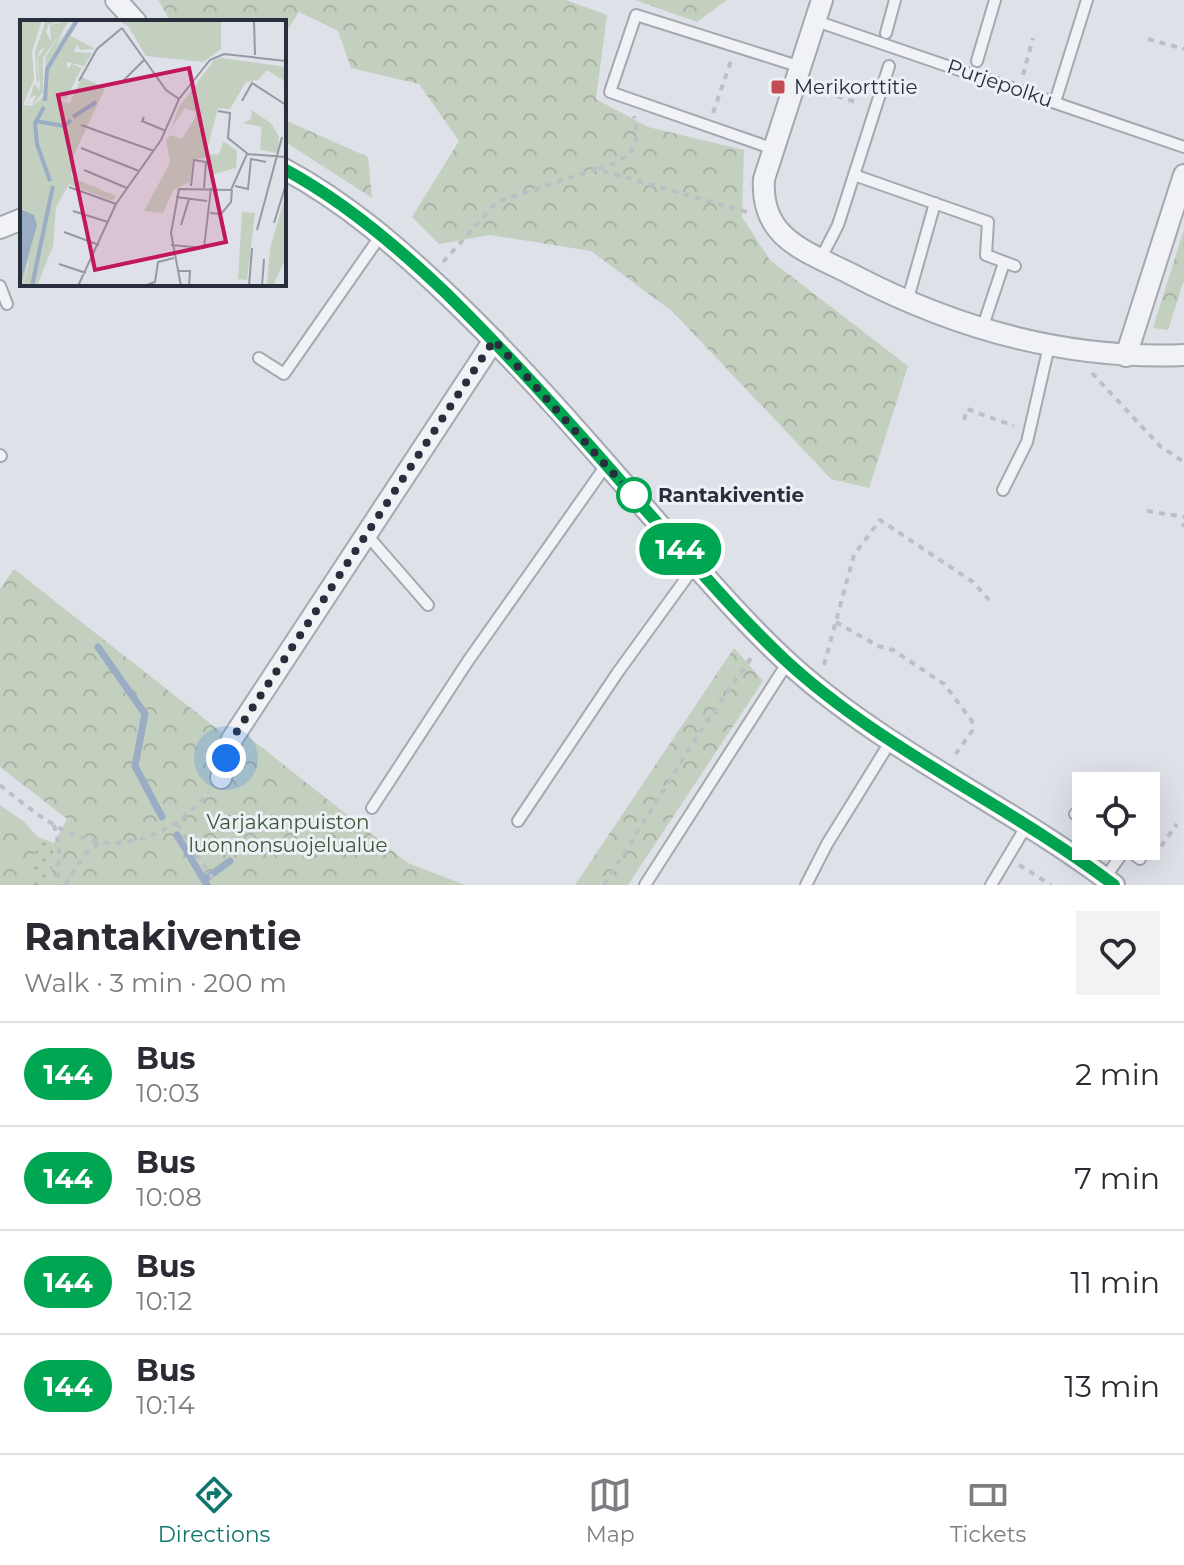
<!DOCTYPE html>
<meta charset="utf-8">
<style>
:root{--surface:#fff;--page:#f2f2f3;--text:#2b2b33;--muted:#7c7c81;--line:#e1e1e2;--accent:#0f766e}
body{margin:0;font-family:Montserrat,sans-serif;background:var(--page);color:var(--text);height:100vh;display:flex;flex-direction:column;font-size:30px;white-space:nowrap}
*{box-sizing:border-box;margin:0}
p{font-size:26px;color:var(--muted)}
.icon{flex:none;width:44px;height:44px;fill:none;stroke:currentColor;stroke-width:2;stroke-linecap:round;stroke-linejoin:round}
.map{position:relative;height:885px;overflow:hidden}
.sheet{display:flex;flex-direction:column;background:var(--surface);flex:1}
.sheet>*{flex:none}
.badge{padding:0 16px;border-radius:26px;font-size:28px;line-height:52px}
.tools{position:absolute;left:1072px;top:772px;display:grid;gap:16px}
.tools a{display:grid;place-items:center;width:88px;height:88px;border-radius:0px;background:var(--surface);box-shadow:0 8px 32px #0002;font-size:40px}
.you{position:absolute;width:40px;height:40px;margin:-20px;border:6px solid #fff;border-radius:50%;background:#1a73e8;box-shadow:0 0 0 12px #1a73e833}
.map>.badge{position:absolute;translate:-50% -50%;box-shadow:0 0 0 4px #fff}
.round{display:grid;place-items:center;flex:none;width:84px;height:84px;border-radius:0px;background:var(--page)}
.head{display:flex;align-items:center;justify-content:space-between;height:136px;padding:0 24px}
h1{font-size:38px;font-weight:700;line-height:60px}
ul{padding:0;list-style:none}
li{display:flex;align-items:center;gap:24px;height:104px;padding:0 24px;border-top:2px solid var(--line)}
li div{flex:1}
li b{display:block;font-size:30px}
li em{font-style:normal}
li .badge{min-width:88px;font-weight:700;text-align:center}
.dock{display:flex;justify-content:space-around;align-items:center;height:112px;border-top:2px solid var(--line);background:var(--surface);font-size:22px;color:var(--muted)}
.dock a{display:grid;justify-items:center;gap:4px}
.dock .current{color:var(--accent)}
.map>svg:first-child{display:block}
.grass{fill:url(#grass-dots)}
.forest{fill:url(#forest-crowns)}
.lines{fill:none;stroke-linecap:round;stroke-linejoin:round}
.stream{stroke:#9bacc5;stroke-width:7}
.lane-casing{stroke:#a4a8b0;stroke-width:14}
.street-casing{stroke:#a4a8b0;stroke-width:24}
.path{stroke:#bdbfc5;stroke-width:4;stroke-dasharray:6 6;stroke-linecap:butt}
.lane{stroke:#f1f2f5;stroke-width:10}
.street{stroke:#f1f2f5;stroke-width:20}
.line-casing{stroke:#fff;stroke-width:18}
.line{stroke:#00a651;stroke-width:12}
.walk{stroke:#292e3c;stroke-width:8;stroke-dasharray:0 14.4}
.poi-dot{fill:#c44b53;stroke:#edf0f5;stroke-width:3}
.stop-dot{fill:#fff;stroke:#00a651;stroke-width:4}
.labels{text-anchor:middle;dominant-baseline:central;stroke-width:6;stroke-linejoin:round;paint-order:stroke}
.street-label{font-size:20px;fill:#292e3c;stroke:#edf0f5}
.poi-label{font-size:20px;fill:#292e3c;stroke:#edf0f5;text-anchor:start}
.stop-label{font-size:20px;font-weight:bold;fill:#292e3c;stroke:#edf0f5;text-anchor:start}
.park-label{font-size:20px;fill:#3a5737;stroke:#edf0f5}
.inset-river{fill:none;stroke:#9bacc5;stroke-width:4}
.inset-road{fill:none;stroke:#9699a3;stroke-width:2}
.view{fill:#c2185b;fill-opacity:0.15;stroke:#c2185b;stroke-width:4}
.inset-edge{fill:none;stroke:#292e3c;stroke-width:4}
</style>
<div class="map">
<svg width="1184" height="885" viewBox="0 0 1184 885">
<defs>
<pattern id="grass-dots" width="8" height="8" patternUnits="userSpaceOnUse" patternTransform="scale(2)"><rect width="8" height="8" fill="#c3d0c0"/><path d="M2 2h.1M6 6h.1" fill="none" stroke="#a8b3a6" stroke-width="1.8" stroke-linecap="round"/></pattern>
<pattern id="forest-crowns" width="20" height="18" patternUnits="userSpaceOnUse" patternTransform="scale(2)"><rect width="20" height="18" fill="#c3d0c0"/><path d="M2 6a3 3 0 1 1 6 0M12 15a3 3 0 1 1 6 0" fill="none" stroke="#a8b3a6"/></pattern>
</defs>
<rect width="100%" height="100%" fill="#dee1e7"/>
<polygon class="grass" points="38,837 54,843 51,885 28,885"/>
<g class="forest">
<polygon points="158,0 566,0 607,15 596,99 648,127 744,150 742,217 770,260 908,366 869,488 831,479 673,312 591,251 490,235 439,244 412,217 459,141 419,84 351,68 338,31 299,12 284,35 284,22 171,22"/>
<polygon points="635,0 727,0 697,22"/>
<polygon points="284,95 288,97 287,121 368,157 372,198 284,141"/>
<polygon points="1184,229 1184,280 1168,330 1153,328"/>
<polygon points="14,569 225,735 246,735 408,863 465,885 51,885 54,843 67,819 0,767 0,589"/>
<polygon points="734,648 763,681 628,885 575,885"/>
<polygon points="0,805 23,821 38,837 28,885 0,885"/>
</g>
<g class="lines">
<g class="stream">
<polyline points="98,647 145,714 135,766 162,817"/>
<polyline points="177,835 207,885"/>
<polyline points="204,880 230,861"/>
</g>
<defs>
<g id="lane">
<polyline points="816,21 1184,147"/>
<polyline points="886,33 895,0"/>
<polyline points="977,61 995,0"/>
<polyline points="1055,102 1087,0"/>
<polyline points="774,149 610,92 636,15 801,67"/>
<polyline points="854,175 988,222 986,255 1015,266"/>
<polyline points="821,258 838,225 889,66"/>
<polyline points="0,286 7,304"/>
<polyline points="907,302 935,203"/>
<polyline points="982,329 1004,263"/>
<polyline points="259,358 284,374 381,235"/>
<polyline points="0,455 1,456"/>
<polyline points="1003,490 1027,442 1049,346"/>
<polyline points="367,535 428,605"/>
<polyline points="372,808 468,661 607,464"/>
<polyline points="1075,814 1086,821"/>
<polyline points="518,821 618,672 695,566"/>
<polyline points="1126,848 1140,859"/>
<polyline points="1105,878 1126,848 1122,846"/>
<polyline points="645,885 788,662"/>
<polyline points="806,885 827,844 892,739"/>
<polyline points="991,885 1027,825"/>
</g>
<g id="street">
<polyline points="116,0 136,22"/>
<path d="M822 0 764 179C760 239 806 251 851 274 954 328 1066 360 1184 355"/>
<path d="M284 169C346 202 401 250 451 298 524 368 590 445 656 521 698 568 738 616 784 659 882 750 1008 804 1114 885"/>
<polyline points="0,228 22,219"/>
<polyline points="1126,356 1184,175"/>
<polyline points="221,778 232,739 494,340"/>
</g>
</defs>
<use href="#lane" class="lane-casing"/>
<use href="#street" class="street-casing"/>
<g class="path">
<polyline points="1148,39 1184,49"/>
<polyline points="1023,75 1033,38"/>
<polyline points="814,89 859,103"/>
<polyline points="713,113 731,61"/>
<path d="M598 168C629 161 642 149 634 116"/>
<polyline points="443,262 497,202 596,169 747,212"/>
<polyline points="1092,373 1160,446 1184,462"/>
<polyline points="964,420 967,409 1014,426"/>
<polyline points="1147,511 1184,517"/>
<polyline points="1183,527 1184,523"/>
<polyline points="836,622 878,646 893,650 944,684 972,721 972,731 955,755"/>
<polyline points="824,665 854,555 880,520 973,582 989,600"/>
<path d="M0 785C25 805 52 828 83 838 131 854 180 828 209 792"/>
<polyline points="177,824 217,885"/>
<polyline points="54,825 59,846 58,885"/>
<polyline points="1154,856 1177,824"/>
<polyline points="1019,865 1051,885"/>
<polyline points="65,885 85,854 101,841"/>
<polyline points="604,885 701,730 751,658"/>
</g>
<use href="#lane" class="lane"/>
<use href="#street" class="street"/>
</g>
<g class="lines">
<defs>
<path id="line" d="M284 169C344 201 398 247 447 294 516 362 581 435 644 508 690 559 734 612 784 659 882 750 1008 804 1114 885"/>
</defs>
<use href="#line" class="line-casing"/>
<use href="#line" class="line"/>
<polyline class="walk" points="226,758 232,739 494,340 637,500 634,495"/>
</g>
<rect class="poi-dot" x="770" y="79" width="16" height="16" rx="4"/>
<circle class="stop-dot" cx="634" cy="495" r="16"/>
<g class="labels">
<g class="street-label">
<text transform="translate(1000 83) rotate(19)">Purjepolku</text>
</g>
<g class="poi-label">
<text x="794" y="87">Merikorttitie</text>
</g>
<g class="stop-label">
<text x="658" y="495">Rantakiventie</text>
</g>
<g class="park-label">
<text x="288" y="822">Varjakanpuiston<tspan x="288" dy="23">luonnonsuojelualue</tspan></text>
</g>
</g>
<g transform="translate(20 20)">
<rect width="266" height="266" fill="#dee1e7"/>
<path d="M26 0H41L28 5 26 12 31 21 30 5 50 0 23 38V72L12 86 16 75 10 78 5 93 14 64 20 70 18 38 26 26 19 32 17 43 19 60 17 63 15 32ZM44 8 37 25 27 39 33 79 46 82H27L20 80 27 70 25 38ZM49 15 75 29 60 30 57 24 54 32 72 33 64 46 46 42 48 49 52 44 62 48 56 58 32 47Z" fill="#c3d0c0"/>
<path d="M0 0H22L12 32 14 59 3 85 12 86 20 80 50 83 62 57 85 68 54 135 51 157 96 176 92 181 49 164 36 187 33 226 17 266H3L10 238 0 261ZM55 0H60L32 47 56 58 47 79H33L28 78 27 39ZM97 0H201V29L183 42 126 36 108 6ZM202 38 266 47V62L247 50 238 60 226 62 210 89 198 88 185 138 173 139 170 162 154 169 143 193 124 191 150 143 146 120 150 115 162 119 175 98 176 92 165 88 151 109 159 87 194 40ZM232 90 252 104 259 117 258 133 240 130 242 107 223 103 231 99ZM203 121 217 131 216 148 191 155 189 134 199 135ZM266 174V237L253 266H247L250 228ZM222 192 235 193 227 260 218 259Z" fill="#c3d0c0"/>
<path d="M0 171 20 178 3 266H0Z" fill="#c3d0c0"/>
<path d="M2 190 14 195 17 205 0 266Z" fill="#9bacc5"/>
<path class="inset-river" d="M25 81 27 49 57 0M24 87 15 103 17 124 30 161M53 97 76 82M16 101 44 106 51 100M12 266 33 166"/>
<path class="inset-road" d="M234 0 235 35M102 8 146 70 159 79M59 61 77 29 102 8M102 62 124 40M222 81 232 63 266 85M198 91 210 93 208 118 228 134M124 97 122 101 146 111M61 105 134 131M61 128 119 151M64 150 107 168M171 166 174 140 186 142 184 168M215 166 228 169 231 139 246 142M49 167 96 184M156 177 187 181M53 191 88 202M190 193 201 194 211 182 212 170M254 203 266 164M161 205 169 179M237 210 262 117M44 212 79 225M151 225 184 228 191 168M39 244 66 253M158 251H170L169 266M58 266 96 184 141 120 159 79 190 40 204 34 266 41M124 266 135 262 138 242 154 238M161 266 151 213 159 169 211 170 227 134 266 137M229 266 232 228M242 266 244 239"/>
<path class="view" d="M169 48 206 222 75 250 38 75Z"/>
<rect width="266" height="266" class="inset-edge"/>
</g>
</svg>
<div class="tools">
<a><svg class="icon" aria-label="locate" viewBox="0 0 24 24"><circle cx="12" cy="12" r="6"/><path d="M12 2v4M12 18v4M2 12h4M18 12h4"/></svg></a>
</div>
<div class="you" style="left:226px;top:758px"></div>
<b class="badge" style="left:680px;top:549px;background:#00a651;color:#fff">144</b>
</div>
<section class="sheet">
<div class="head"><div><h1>Rantakiventie</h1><p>Walk · 3 min · 200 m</p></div><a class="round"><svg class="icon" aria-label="heart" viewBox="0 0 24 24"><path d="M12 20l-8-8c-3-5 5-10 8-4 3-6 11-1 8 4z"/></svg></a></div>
<ul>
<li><span class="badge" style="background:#00a651;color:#fff">144</span><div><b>Bus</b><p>10:03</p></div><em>2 min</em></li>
<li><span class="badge" style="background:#00a651;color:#fff">144</span><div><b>Bus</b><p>10:08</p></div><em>7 min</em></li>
<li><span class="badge" style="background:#00a651;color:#fff">144</span><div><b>Bus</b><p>10:12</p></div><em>11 min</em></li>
<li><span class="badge" style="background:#00a651;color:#fff">144</span><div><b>Bus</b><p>10:14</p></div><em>13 min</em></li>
</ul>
</section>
<nav class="dock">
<a class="current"><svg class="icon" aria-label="directions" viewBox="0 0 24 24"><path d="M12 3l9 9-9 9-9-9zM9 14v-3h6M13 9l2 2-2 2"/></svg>Directions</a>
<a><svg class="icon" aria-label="map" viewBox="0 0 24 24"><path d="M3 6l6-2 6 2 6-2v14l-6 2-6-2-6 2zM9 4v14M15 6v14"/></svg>Map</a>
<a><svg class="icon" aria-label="tickets" viewBox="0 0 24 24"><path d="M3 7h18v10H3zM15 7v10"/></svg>Tickets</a>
</nav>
